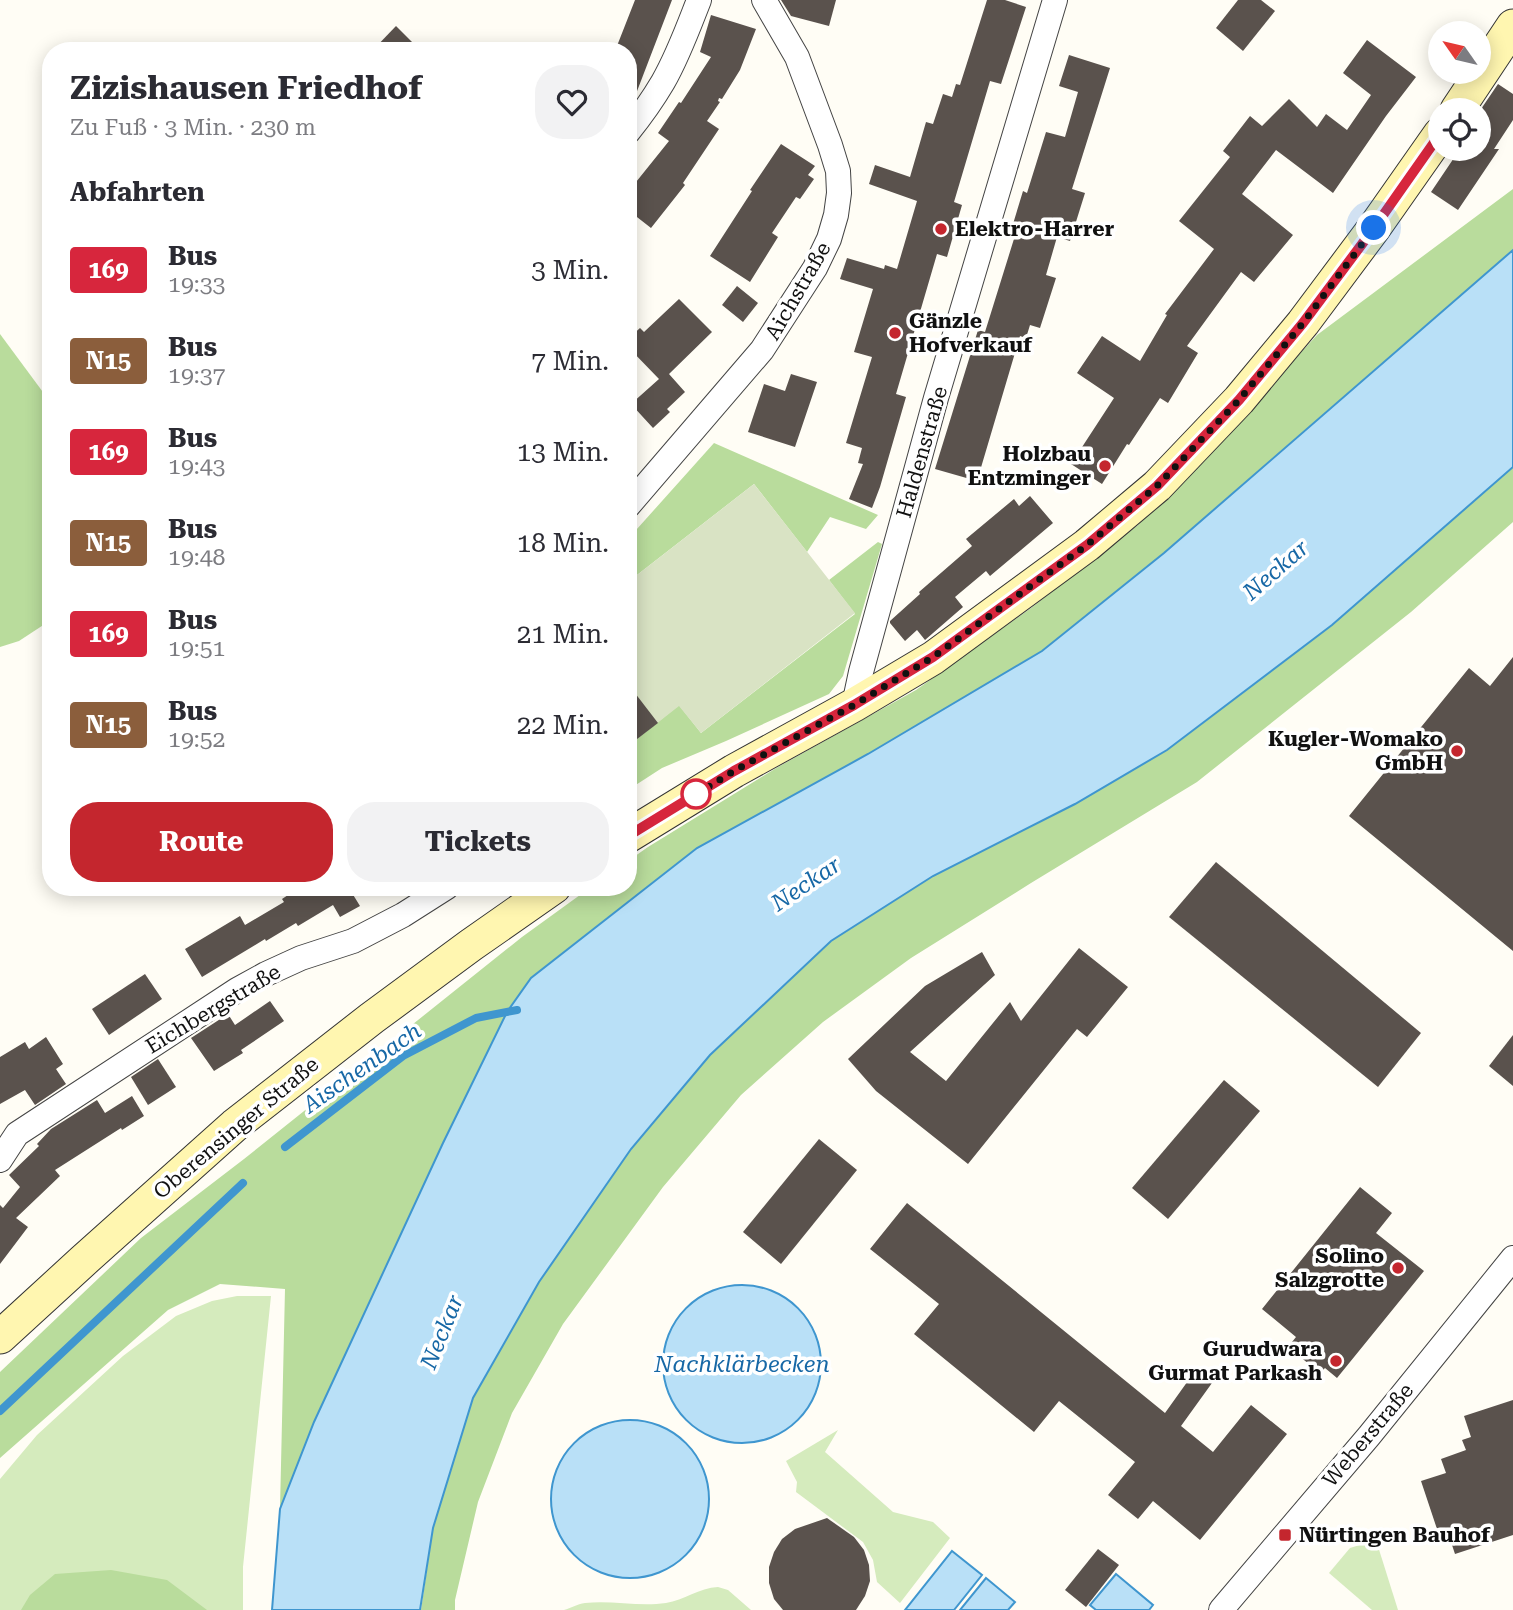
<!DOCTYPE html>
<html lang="de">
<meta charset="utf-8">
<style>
:root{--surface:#fff;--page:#f2f2f3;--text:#2b2b33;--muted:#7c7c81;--accent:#c4262e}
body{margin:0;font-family:"Roboto Serif",serif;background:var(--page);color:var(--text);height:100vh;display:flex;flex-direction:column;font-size:26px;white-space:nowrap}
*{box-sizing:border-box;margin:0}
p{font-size:23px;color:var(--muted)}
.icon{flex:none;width:38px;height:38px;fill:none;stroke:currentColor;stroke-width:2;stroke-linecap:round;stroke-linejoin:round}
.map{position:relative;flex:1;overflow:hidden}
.panel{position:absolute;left:42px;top:42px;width:595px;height:854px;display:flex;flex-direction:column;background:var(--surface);border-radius:28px;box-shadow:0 4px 18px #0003}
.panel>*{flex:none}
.badge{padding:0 14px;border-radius:5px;font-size:24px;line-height:46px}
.needle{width:46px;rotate:304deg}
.tools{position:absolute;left:1428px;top:21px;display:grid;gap:14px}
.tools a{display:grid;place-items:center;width:63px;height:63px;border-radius:50%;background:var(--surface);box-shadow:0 4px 18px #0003;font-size:35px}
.you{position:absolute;width:35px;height:35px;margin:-18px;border:5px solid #fff;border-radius:50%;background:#1a73e8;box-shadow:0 0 0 10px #1a73e833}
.map>.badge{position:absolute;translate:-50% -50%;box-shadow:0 0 0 4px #fff}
h2{padding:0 28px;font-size:26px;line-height:63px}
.round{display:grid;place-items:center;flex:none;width:74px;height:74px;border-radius:28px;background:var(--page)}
.summary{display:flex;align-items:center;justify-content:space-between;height:119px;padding:0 28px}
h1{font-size:33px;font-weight:700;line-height:52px}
.cta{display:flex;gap:14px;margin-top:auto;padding:14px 28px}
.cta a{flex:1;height:80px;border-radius:28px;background:var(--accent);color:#fff;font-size:28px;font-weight:700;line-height:80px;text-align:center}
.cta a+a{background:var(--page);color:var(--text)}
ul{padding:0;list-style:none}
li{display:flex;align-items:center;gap:21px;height:91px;padding:0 28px}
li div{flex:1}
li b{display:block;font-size:26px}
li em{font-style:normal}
li .badge{min-width:77px;font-weight:700;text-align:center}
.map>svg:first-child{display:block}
.green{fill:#d5ebbd}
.forest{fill:#b9dc9c}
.cemetery{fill:#d9e3c4}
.water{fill:#b9e0f7;stroke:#3f96cf;stroke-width:2}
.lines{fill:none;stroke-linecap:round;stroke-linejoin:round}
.stream{stroke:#3f96cf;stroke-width:8}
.building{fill:#5a524d}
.street-casing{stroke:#444;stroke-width:26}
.secondary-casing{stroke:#333;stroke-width:35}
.street{stroke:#fff;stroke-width:24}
.secondary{stroke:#fff6b0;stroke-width:33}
.line-casing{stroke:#fff;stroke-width:16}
.line{stroke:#d7263d;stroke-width:10}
.walk{stroke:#111;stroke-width:7;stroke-dasharray:0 12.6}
.poi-dot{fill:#c4262e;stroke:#fff;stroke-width:2.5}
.stop-dot{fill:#fff;stroke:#d7263d;stroke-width:3.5}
.labels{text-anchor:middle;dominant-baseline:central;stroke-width:7;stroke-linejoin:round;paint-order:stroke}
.poi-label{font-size:21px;font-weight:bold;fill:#111;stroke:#fff;text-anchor:end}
.street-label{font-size:21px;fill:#111;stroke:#fff}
.water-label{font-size:23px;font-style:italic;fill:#1768a6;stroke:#fff}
</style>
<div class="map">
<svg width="1513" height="1610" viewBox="0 0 1513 1610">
<rect width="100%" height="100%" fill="#fffdf5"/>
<g class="green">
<polygon points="237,1296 271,1296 243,1567 243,1610 0,1610 0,1479 37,1435 123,1356 176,1316 212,1301"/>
<polygon points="838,1430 825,1452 893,1512 933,1522 950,1538 900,1603 877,1582 873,1560 863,1542 796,1492 797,1482 786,1461"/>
<polygon points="1376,1540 1398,1610 1372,1610 1329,1573 1350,1548"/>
<path d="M718 1587 728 1590 751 1610H564C571 1608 577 1604 585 1603 612 1600 639 1607 666 1603 684 1600 699 1588 718 1587Z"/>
</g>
<g class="forest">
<polygon points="1513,189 1513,250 1164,553 1042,651 868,754 697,848 507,1012 443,1143 314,1422 280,1509 285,1289 220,1284 168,1310 0,1458 0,1372 141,1238 244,1159 522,937 591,887 628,887 628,861 648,847 778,767 916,690 1031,608 1138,525 1205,457 1317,335"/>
<polygon points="0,334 51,403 51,620 19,641 0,647"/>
<polygon points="714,443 878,515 866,529 830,517 807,552 754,484 628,582 628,539"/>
<polygon points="1513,467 1513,522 1411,612 1197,782 1031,883 911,958 823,1022 741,1095 663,1187 563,1324 512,1413 478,1502 455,1600 455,1610 421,1610 433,1528 473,1398 539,1282 631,1149 710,1055 831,941 933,876 1075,804 1167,750 1332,625"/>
<polygon points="878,542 882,544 843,676 829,694 726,741 662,768 628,790 628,746 679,705 701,733 855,614 829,580"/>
<polygon points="111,1570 167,1580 207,1610 21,1610 30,1595 55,1574"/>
</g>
<polygon class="cemetery" points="754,484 855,613 701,733 679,706 628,746 628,582"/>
<g class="water">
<polygon points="1513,250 1513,467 1332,625 1167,750 1075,804 933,876 831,941 710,1055 631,1149 539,1282 473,1398 433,1528 420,1610 272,1610 280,1509 314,1422 443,1143 507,1012 531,978 697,848 868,754 1042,651 1164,553"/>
<circle cx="742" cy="1364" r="79"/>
<circle cx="630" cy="1499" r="79"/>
<polygon points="952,1551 982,1575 954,1610 905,1610"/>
<polygon points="1116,1574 1153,1605 1149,1610 1096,1610 1090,1605"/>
<polygon points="986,1578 1015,1602 1008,1610 960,1610"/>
</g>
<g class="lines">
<g class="stream">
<polyline points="285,1147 403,1056 476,1018 517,1010"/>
<polyline points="0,1411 243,1183"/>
</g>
</g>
<g class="building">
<polygon points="635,0 672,0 634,99 628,107 628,51 615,51"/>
<polygon points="781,0 836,0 829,26 791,16"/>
<polygon points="987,0 1005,0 1026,7 1001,84 990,81 954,202 962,205 947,257 937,254 896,394 906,397 880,487 872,508 849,499 863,464 858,463 862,448 846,443 872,357 854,352 873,289 840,279 847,258 884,269 885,265 897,269 917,201 869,184 875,165 910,177 926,122 933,124 943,94 952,97 956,84 960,85"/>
<polygon points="1238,0 1261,0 1275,11 1243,51 1216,28"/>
<polygon points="711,15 756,29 740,70 722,99 719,98 718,101 720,102 707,121 719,129 683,183 685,185 651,228 628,210 628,192 669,141 658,133 679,102 681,103 711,57 700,52"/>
<polygon points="396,26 421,51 372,51"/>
<polygon points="1367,40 1416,77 1386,116 1333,193 1276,150 1242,194 1293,235 1254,282 1241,272 1187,346 1198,353 1168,403 1160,398 1129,445 1127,444 1102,484 1071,464 1114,398 1077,373 1102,336 1140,361 1167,315 1165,314 1214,249 1179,221 1230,157 1223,151 1250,116 1262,126 1289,99 1317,127 1326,114 1347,130 1371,95 1343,73"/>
<polygon points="1069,55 1110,68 1072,189 1085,193 1070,241 1057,237 1046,275 1056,278 1040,328 1030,325 1026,338 1020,336 977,481 935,469 978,330 985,332 1018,226 1013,224 1023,191 1027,193 1046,132 1065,137 1078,92 1059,86"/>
<polygon points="1498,84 1513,94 1513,120 1494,149 1499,149 1458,210 1431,192 1460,149 1479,149 1479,112"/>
<polygon points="781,144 815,166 808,175 814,179 800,199 796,197 772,233 778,237 750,282 710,256 752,191 750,190"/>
<polygon points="737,286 758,303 743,322 722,305"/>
<polygon points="679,299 712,332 669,374 685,392 667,409 670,412 653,428 631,404 659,379 628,347 628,339 640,328 644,332"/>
<polygon points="791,374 817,382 795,447 748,432 764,384 785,391"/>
<polygon points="1030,496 1053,523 990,576 986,571 955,597 963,607 925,640 917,630 905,641 890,623 890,621 920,594 919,592 972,546 966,539 1014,499 1019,506"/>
<polygon points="1513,657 1513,951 1349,816 1469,668 1490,686"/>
<polygon points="628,684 658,723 628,746"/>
<polygon points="1216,862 1421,1033 1378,1087 1169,917"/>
<polygon points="300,887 362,887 352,893 360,906 340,917 333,905 298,926 296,923 266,941 265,939 202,977 185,949 240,916 245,925 284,902 282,899"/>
<polygon points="1079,948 1128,987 1087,1037 1077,1029 968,1164 876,1091 848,1059 925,986 982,952 995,975 910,1052 946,1081 1010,1002 1021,1021"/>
<polygon points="145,974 162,999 109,1035 92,1009"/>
<polygon points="270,1001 284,1021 241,1050 243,1053 214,1071 191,1038 228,1014 235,1025"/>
<polygon points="1513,1035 1513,1086 1489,1066"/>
<polygon points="46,1037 63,1064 56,1069 66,1084 35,1105 25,1090 0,1104 0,1057 25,1042 29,1049"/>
<polygon points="158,1059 176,1087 148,1105 131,1077"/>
<polygon points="1224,1080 1260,1111 1168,1219 1132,1188"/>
<polygon points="132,1096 144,1116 122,1130 121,1128 55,1170 60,1176 16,1218 28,1227 0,1264 0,1205 3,1208 20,1187 9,1175 39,1146 37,1144 51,1129 97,1100 105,1113"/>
<polygon points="819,1139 857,1170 781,1264 743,1232"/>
<polygon points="1360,1187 1392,1213 1376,1233 1424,1271 1337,1378 1325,1368 1320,1373 1288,1347 1296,1337 1262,1309"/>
<polygon points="907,1203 1165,1413 1195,1371 1212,1383 1181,1426 1213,1452 1251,1405 1287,1434 1200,1540 1153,1501 1138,1519 1108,1495 1135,1462 1059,1401 1034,1432 914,1334 939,1304 870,1249"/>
<polygon points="1513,1400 1513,1535 1455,1554 1451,1542 1442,1544 1421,1481 1446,1473 1441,1459 1466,1450 1462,1440 1471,1437 1464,1416"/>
<polygon points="827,1518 854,1537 864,1550 869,1565 870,1581 865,1596 856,1610 783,1610 774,1599 769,1583 769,1567 774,1552 782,1539 795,1529"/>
<polygon points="1098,1549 1119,1565 1086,1607 1065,1590"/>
</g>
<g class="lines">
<defs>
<g id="street">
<path d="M628 132C641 116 653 99 663 82 678 56 688 28 699 0"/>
<polyline points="628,506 762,350 815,268 829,239 836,215 839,193 838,171 830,145 797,57 764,0"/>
<polyline points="854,705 861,672 936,398 1055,0"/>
<polyline points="0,1160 17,1134 237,990 266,974 301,958 353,941 403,915 447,887"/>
<polyline points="1221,1610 1369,1436 1513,1258"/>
</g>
<g id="secondary">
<polyline points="1457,110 1513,26"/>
<polyline points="628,836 734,771 854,705 933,658 1087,545 1157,486 1239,400 1303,323 1374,228 1440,134"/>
<polyline points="0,1337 83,1261 235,1125 372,1018 471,945 554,887"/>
</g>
</defs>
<use href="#street" class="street-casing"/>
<use href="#secondary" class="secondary-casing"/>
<use href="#street" class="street"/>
<use href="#secondary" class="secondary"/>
</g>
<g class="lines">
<defs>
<polyline id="line" points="628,836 734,771 854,705 933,657 1087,545 1157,486 1239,400 1303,323 1374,228 1440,134"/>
</defs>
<use href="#line" class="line-casing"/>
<use href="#line" class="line"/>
<polyline class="walk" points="696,794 692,797 734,771 854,705 933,657 1087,545 1157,486 1239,400 1303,323 1374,228"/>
</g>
<g class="poi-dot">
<circle cx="941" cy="229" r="7"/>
<circle cx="895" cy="333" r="7"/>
<circle cx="1105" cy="466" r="7"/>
<circle cx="1457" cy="751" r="7"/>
<circle cx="1398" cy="1268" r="7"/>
<circle cx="1336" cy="1361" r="7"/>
<rect x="1278" y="1528" width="14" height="14" rx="3.5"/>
</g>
<circle class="stop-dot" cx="696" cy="794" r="14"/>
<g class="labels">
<g class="poi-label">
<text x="955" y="229" text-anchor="start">Elektro-Harrer</text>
<text x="909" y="321" text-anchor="start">Gänzle<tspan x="909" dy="24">Hofverkauf</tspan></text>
<text x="1091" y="454">Holzbau<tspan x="1091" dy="24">Entzminger</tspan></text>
<text x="1443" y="739">Kugler-Womako<tspan x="1443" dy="24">GmbH</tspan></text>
<text x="1384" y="1256">Solino<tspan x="1384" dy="24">Salzgrotte</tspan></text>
<text x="1322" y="1349">Gurudwara<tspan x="1322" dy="24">Gurmat Parkash</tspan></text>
<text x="1299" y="1535" text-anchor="start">Nürtingen Bauhof</text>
</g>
<g class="street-label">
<text transform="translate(798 291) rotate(-60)">Aichstraße</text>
<text transform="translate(922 452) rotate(-74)">Haldenstraße</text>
<text transform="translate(213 1009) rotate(-31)">Eichbergstraße</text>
<text transform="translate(236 1128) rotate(-40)">Oberensinger Straße</text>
<text transform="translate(1368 1435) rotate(-50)">Weberstraße</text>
</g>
<g class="water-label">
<text transform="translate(1276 570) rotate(-41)">Neckar</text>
<text transform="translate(806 884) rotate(-34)">Neckar</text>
<text transform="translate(362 1068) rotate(-35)">Aischenbach</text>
<text transform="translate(442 1332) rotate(-68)">Neckar</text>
<text x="742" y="1364">Nachklärbecken</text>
</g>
</g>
</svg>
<div class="tools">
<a><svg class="needle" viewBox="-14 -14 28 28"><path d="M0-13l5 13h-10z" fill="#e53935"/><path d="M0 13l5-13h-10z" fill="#7c7c81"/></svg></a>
<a><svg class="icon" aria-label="locate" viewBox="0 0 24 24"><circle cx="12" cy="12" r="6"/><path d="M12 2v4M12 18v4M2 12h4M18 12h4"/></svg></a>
</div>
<div class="you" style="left:1374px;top:228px"></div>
<section class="panel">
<div class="summary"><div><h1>Zizishausen Friedhof</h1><p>Zu Fuß · 3 Min. · 230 m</p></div><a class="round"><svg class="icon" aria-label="heart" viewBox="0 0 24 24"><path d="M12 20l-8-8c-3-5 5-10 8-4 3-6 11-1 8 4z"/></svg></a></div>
<h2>Abfahrten</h2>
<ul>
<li><span class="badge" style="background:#d7263d;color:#fff">169</span><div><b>Bus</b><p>19:33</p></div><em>3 Min.</em></li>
<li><span class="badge" style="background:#8b5e3c;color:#fff">N15</span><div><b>Bus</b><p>19:37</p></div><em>7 Min.</em></li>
<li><span class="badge" style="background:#d7263d;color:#fff">169</span><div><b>Bus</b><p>19:43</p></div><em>13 Min.</em></li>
<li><span class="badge" style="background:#8b5e3c;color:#fff">N15</span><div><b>Bus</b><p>19:48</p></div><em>18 Min.</em></li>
<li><span class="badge" style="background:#d7263d;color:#fff">169</span><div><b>Bus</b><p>19:51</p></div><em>21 Min.</em></li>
<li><span class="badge" style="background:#8b5e3c;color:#fff">N15</span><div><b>Bus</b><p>19:52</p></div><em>22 Min.</em></li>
</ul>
<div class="cta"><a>Route</a><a>Tickets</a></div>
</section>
</div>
